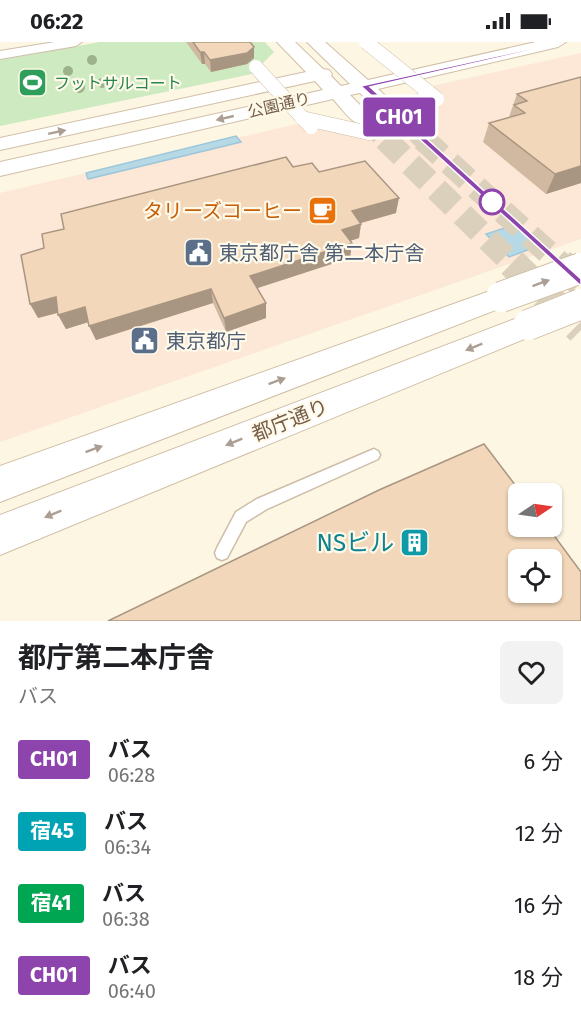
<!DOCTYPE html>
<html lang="ja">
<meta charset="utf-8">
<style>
:root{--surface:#fff;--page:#f2f2f2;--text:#202124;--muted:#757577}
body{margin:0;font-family:"Fira Sans","Noto Sans JP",sans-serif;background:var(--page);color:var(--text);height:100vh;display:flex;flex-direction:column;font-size:22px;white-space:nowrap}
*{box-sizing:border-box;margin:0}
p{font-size:20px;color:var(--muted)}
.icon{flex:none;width:33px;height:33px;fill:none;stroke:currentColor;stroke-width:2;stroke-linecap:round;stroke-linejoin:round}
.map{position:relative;height:579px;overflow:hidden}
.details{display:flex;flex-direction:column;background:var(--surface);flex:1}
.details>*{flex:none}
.badge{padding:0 12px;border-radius:4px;font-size:21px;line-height:39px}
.needle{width:39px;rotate:77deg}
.tools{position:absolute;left:508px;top:441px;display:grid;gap:12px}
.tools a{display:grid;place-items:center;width:54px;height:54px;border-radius:9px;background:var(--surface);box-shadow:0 2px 4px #0004;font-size:30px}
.map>.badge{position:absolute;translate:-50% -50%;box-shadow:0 0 0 3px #fff}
.round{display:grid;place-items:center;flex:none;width:63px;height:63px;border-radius:9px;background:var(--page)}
.head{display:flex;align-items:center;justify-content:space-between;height:102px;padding:0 18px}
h1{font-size:28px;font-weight:700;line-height:45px}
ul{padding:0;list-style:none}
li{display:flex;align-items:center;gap:18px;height:72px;padding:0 18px}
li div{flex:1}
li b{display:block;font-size:22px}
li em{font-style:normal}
li .badge{min-width:66px;font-weight:700;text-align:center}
.status{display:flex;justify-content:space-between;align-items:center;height:42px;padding:0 30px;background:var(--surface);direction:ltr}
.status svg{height:16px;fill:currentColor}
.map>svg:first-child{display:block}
.commercial{fill:#fde7d6}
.green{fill:#cdeac1}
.water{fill:#b7d9e6;stroke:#9dc7d8;stroke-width:1.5}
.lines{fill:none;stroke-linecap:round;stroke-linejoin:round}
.secondary-tunnel-far2{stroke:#dad0bc;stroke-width:19;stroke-dasharray:19 10;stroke-linecap:butt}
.secondary-tunnel-far1{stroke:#dad0bc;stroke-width:24;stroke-dasharray:24 12;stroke-linecap:butt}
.secondary-tunnel{stroke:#dad0bc;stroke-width:30;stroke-dasharray:30 15;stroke-linecap:butt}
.lane-casing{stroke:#cebea9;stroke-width:3}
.street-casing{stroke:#cebea9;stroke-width:2}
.secondary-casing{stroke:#d1bfa7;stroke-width:2}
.lane{fill:#fff;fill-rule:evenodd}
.street{fill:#fff;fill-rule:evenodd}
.secondary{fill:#fff;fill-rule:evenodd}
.street-bridge-casing{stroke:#cebea9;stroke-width:15;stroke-linecap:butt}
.secondary-bridge-casing{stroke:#d1bfa7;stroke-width:32;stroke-linecap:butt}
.street-bridge{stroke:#fff;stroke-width:14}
.secondary-bridge{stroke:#fff;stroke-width:30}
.tree{fill:#9bb28a}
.wall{fill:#d0b9a0}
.shaded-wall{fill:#a99682}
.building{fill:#f2d7ba;stroke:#a99682;stroke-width:1.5;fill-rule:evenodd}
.oneway{fill:#ac9e92}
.line{fill:#8e44ad;stroke:#fff;stroke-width:1.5}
.stop-dot{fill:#fff;stroke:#8e44ad;stroke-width:3}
.labels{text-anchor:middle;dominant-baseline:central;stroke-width:4.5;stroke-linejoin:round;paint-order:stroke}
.far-leisure-label{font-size:16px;fill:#27864d;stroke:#fff9e9;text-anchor:start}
.far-street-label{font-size:16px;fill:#745e49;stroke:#fff9e9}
.food-label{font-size:20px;fill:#c56008;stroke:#fff9e9;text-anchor:end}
.service-label{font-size:20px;fill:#4e5e75;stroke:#fff9e9;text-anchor:start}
.street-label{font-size:20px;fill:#745e49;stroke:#fff9e9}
.near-culture-label{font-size:24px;fill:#0d838f;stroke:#fff9e9;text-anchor:end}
</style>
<div class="status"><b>06:22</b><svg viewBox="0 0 49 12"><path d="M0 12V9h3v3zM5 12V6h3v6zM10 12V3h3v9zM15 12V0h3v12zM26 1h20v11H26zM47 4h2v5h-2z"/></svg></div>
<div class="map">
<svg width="581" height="579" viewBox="0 0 581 579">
<rect width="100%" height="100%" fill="#fcf6e3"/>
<polygon class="commercial" points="581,11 581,197 0,400 0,151 314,78 367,88 409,78 428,45"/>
<polygon class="green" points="100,0 265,0 274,10 252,32 0,84 0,18"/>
<g class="water">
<polygon points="236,94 241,100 88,137 86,131"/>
<polygon points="514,183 538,204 509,215 486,192"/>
</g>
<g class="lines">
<g class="secondary-tunnel-far2">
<polyline points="395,72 424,99"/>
<polyline points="367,80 386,99"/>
</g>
<g class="secondary-tunnel-far1">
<polyline points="385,97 514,223"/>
<polyline points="423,97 562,223"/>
</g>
<g class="secondary-tunnel">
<polyline points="512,221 581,288"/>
<polyline points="560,221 581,240"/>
</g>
<defs>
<polygon id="lane" points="374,407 378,409 380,413 378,417 267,467 246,480 227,516 222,518 217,516 215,511 217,506 236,470 257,457"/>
<polygon id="street" points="55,0 82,0 76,4 0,17 0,9"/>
<g id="secondary">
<path d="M277 0H295L323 27 329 28 332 32 331 34 341 44 350 42 307 0H325L368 38 536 0H566L558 5 378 47 405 72 402 76C385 81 372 62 360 51L350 53 377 80 374 84C356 89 344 69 333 57L0 134V120L323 48 315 39 0 108V96L306 30Z"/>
<polygon points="501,245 511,248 515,255 511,262 0,460 0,424"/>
<polygon points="528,272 539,275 543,283 539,291 0,513 0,473"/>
</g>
</defs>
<use href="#lane" class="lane-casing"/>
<use href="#street" class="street-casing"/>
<use href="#secondary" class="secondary-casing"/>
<use href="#lane" class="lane"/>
<use href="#street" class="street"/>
<use href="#secondary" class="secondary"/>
<defs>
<g id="street-bridge">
<polyline points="366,0 437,57"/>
<polyline points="256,25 311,85"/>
<polyline points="302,76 369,91 412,81 427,49"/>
</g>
<g id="secondary-bridge">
<polyline points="501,255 581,226"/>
<polyline points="528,283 581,262"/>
</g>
</defs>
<use href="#street-bridge" class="street-bridge-casing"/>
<use href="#secondary-bridge" class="secondary-bridge-casing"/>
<use href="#street-bridge" class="street-bridge"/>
<use href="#secondary-bridge" class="secondary-bridge"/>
</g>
<g class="tree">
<circle cx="92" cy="18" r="5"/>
<circle cx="68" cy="29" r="5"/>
<circle cx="102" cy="41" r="5"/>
<circle cx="79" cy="45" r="6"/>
</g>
<g class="wall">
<polygon points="186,0 250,0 254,5 254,16 247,22 211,30 205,22 202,22"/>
<polygon points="581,35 581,141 546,152 483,100 489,81 509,75 517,52"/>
<polygon points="293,125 319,130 396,171 361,181 359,196 350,199 352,201 350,216 257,246 266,261 266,276 226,290 213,261 96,298 88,280 66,287 58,271 38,276 44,206 64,187"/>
</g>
<g class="shaded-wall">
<polygon points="254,5 254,16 247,22 211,30 210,18"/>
<polygon points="200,10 204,10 205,22 202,22"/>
<polygon points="581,124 581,141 546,152 555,132"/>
<polygon points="399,156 396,171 350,184 352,169"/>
<polygon points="361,182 359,196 340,202 342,188"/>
<polygon points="352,201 350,216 252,248 250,234"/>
<polygon points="211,247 213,261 96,298 89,284"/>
<polygon points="56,255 64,269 38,276 30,262"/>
<polygon points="266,261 266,276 226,290 224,276"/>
<polygon points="85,265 92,279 66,287 58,273"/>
</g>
<g class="building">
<polygon points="193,0 250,0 254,5 247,11 210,18 204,10 200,10"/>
<polygon points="581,35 581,124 555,132 489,81 525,71 514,63 527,59 517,52"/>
<polygon points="286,115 293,125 312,121 319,130 365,119 399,156 352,169 361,182 342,188 352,201 250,234 266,261 224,276 211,247 89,284 85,265 58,273 56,255 30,262 21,213 44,206 42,192 64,187 61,172"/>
<path d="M484 402 522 452H519V484H547L581 530V579H108L379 448ZM519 518H552V550H519Z"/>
</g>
<defs><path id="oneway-solid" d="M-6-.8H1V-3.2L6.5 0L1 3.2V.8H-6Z" transform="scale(1.5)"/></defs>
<g class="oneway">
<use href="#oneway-solid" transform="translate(225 76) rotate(167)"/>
<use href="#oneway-solid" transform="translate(57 90) rotate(-12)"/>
<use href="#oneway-solid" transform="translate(541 241) rotate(-20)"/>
<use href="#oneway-solid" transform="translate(474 305) rotate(158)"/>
<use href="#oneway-solid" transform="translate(277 339) rotate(-20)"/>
<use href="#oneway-solid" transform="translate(234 400) rotate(158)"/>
<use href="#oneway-solid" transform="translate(94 407) rotate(-20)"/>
<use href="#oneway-solid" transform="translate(53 472) rotate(158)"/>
</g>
<polygon class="line" points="558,2 370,45 581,237 581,244 361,44 561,0"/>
<defs>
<symbol id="stadium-square" viewBox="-11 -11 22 22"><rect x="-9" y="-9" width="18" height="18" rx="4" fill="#2e9e5b" stroke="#fff9e9"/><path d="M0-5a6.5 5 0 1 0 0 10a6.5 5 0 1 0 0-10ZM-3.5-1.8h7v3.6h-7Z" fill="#fff"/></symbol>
<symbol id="cafe-square" viewBox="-11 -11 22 22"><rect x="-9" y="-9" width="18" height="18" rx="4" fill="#e8710a" stroke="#fff9e9"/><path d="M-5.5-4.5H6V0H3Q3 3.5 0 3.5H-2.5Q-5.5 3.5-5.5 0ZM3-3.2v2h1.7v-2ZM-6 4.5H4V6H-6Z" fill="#fff"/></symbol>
<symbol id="civic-square" viewBox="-11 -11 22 22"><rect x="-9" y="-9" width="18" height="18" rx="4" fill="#5c6f8a" stroke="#fff9e9"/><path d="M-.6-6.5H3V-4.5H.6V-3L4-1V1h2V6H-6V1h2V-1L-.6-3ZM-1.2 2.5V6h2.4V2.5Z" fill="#fff"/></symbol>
<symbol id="building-square" viewBox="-11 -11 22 22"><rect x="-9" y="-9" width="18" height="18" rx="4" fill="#0f9aa8" stroke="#fff9e9"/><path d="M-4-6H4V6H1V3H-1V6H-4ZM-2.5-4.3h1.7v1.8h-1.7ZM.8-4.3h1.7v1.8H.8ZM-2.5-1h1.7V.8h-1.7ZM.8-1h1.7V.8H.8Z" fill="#fff"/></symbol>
</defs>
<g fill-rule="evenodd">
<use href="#stadium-square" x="16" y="24" width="33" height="33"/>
<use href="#cafe-square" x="306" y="152" width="33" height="33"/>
<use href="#civic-square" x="182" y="194" width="33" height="33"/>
<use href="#civic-square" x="128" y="282" width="33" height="33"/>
<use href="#building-square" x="398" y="484" width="33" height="33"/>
</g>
<circle class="stop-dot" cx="492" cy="160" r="12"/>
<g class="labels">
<g class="far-leisure-label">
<text x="54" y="41">フットサルコート</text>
</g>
<g class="far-street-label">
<text transform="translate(279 63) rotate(-13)">公園通り</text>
</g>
<g class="food-label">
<text x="302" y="169">タリーズコーヒー</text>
</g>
<g class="service-label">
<text x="219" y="211">東京都庁舎 第二本庁舎</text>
<text x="166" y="299">東京都庁</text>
</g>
<g class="street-label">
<text transform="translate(290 378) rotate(-22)">都庁通り</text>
</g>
<g class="near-culture-label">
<text x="394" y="501">NSビル</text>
</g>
</g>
</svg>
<div class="tools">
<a><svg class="needle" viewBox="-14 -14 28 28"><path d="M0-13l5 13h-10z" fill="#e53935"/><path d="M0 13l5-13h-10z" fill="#757577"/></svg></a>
<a><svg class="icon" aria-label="locate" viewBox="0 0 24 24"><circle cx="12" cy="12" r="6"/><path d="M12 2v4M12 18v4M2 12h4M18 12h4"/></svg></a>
</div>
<b class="badge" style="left:399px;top:75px;background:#8e44ad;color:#fff">CH01</b>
</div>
<section class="details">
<div class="head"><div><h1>都庁第二本庁舎</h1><p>バス</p></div><a class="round"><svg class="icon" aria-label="heart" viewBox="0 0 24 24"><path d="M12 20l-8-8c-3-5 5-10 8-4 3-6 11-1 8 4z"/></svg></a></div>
<ul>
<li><span class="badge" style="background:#8e44ad;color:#fff">CH01</span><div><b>バス</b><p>06:28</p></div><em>6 分</em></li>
<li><span class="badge" style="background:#00a3b4;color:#fff">宿45</span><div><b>バス</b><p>06:34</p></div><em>12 分</em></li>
<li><span class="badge" style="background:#00a651;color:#fff">宿41</span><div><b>バス</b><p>06:38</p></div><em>16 分</em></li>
<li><span class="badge" style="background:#8e44ad;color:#fff">CH01</span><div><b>バス</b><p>06:40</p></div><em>18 分</em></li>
</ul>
</section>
